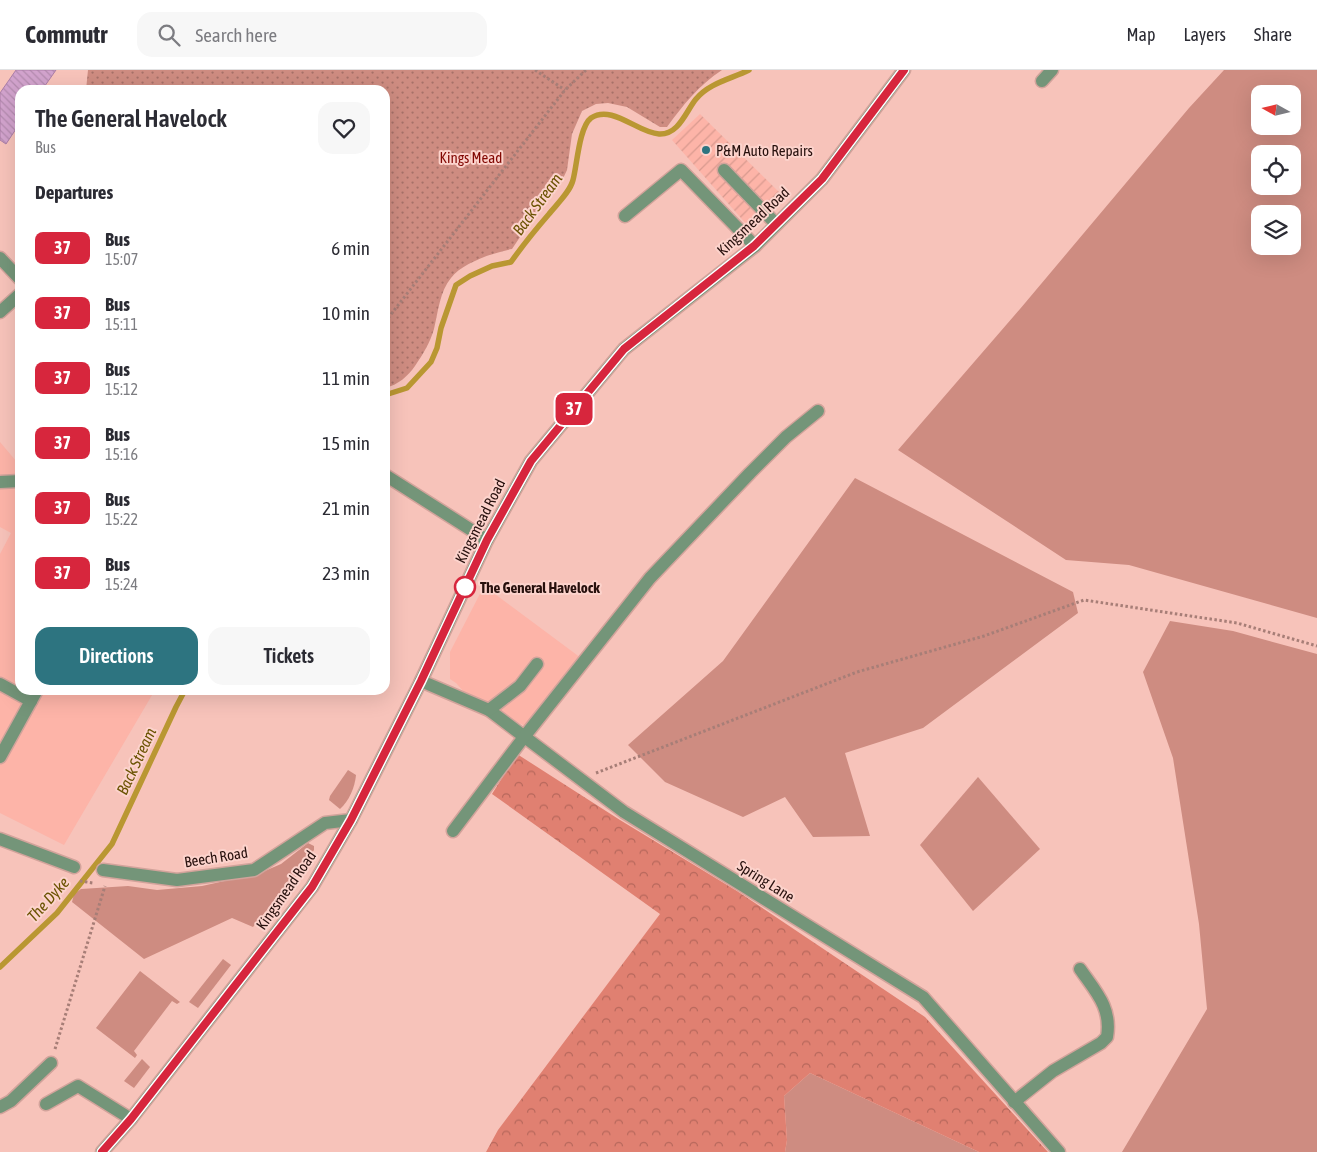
<!DOCTYPE html>
<style>
:root{--surface:#fff;--page:#f7f7f7;--text:#2b2b33;--muted:#7c7c81;--line:#e1e1e2;--accent:#2d7480}
body{margin:0;font-family:"Asap Condensed",sans-serif;background:var(--page);color:var(--text);height:100vh;display:flex;flex-direction:column;font-size:19px;white-space:nowrap}
*{box-sizing:border-box;margin:0}
p{font-size:16px;color:var(--muted)}
.icon{flex:none;width:28px;height:28px;fill:none;stroke:currentColor;stroke-width:2;stroke-linecap:round;stroke-linejoin:round}
.map{position:relative;flex:1;overflow:hidden}
.side{position:absolute;left:15px;top:15px;width:375px;height:610px;display:flex;flex-direction:column;background:var(--surface);border-radius:15px;box-shadow:0 5px 20px #0002}
.side>*{flex:none}
.badge{padding:0 10px;border-radius:8px;font-size:18px;line-height:32px}
.needle{width:32px;rotate:278deg}
.buttons{position:absolute;left:1251px;top:15px;display:grid;gap:10px}
.buttons a{display:grid;place-items:center;width:50px;height:50px;border-radius:10px;background:var(--surface);box-shadow:0 5px 20px #0002;font-size:25px}
.map>.badge{position:absolute;translate:-50% -50%;box-shadow:0 0 0 2px #fff}
h2{padding:0 20px;font-size:19px;line-height:45px}
.round{display:grid;place-items:center;flex:none;width:52px;height:52px;border-radius:15px;background:var(--page)}
.headline{display:flex;align-items:center;justify-content:space-between;height:85px;padding:0 20px}
h1{font-size:24px;font-weight:600;line-height:38px}
.button{display:flex;gap:10px;margin-top:auto;padding:10px 20px}
.button a{flex:1;height:58px;border-radius:15px;background:var(--accent);color:#fff;font-size:20px;font-weight:600;line-height:58px;text-align:center}
.button a+a{background:var(--page);color:var(--text)}
ul{padding:0;list-style:none}
li{display:flex;align-items:center;gap:15px;height:65px;padding:0 20px}
li div{flex:1}
li b{display:block;font-size:19px}
li em{font-style:normal}
li .badge{min-width:55px;font-weight:700;text-align:center}
header{display:flex;align-items:center;gap:30px;box-sizing:border-box;height:70px;padding:0 25px;background:var(--surface);border-bottom:1px solid var(--line)}
header strong{font-size:24px}
nav{display:flex;gap:28px;margin-inline-start:auto;font-size:18px}
.search{width:350px;height:45px;background:var(--page);display:flex;align-items:center;gap:12px;box-sizing:border-box;padding:0 18px;border-radius:15px;color:var(--muted);font-size:19px}
.map>svg:first-child{display:block}
.built{fill:#fdb4a8}
.industrial{fill:url(#industrial-furrows)}
.grass{fill:#ce8c81;fill-rule:evenodd}
.forest{fill:url(#forest-crowns)}
.park{fill:url(#park-dots)}
.lines{fill:none;stroke-linecap:round;stroke-linejoin:round}
.stream{stroke:#b99732;stroke-width:5.5}
.building{fill:url(#building-back-hatch);stroke:#ab7ea7}
.minor-casing{stroke:#d2a39b;stroke-width:15}
.path{stroke:#a77e77;stroke-width:3;stroke-dasharray:2.5 2.5;stroke-linecap:butt}
.minor{stroke:#749579;stroke-width:12}
.line-casing{stroke:#fff;stroke-width:11}
.line{stroke:#d7263d;stroke-width:8}
.poi-dot{fill:#2d7480;stroke:#fcd3cc;stroke-width:2}
.stop-dot{fill:#fff;stroke:#d7263d;stroke-width:2.5}
.labels{text-anchor:middle;dominant-baseline:central;stroke-width:4;stroke-linejoin:round;paint-order:stroke}
.poi-label{font-size:15px;fill:#27100d;stroke:#fcd3cc;text-anchor:start}
.park-label{font-size:15px;fill:#820803;stroke:#fcd3cc}
.street-label{font-size:15px;fill:#27100d;stroke:#fcd3cc}
.stop-label{font-size:15px;font-weight:bold;fill:#27100d;stroke:#fcd3cc;text-anchor:start}
.water-label{font-size:16px;font-style:italic;fill:#6b5303;stroke:#fcd3cc}
</style>
<header>
<strong>Commutr</strong>
<div class="search"><svg class="icon" aria-label="search" viewBox="0 0 24 24"><circle cx="10" cy="10" r="6"/><path d="M15 15l6 6"/></svg>Search here</div>
<nav><a>Map</a><a>Layers</a><a>Share</a></nav>
</header>
<div class="map">
<svg width="1317" height="1082" viewBox="0 0 1317 1082">
<defs>
<pattern id="industrial-furrows" width="10" height="10" patternUnits="userSpaceOnUse" patternTransform="scale(1.25)"><rect width="10" height="10" fill="#fdb4a8"/><path d="M-1 1l2-2M0 10L10 0M9 11l2-2" fill="none" stroke="#d99a8f"/></pattern>
<pattern id="forest-crowns" width="20" height="18" patternUnits="userSpaceOnUse" patternTransform="scale(1.25)"><rect width="20" height="18" fill="#e08071"/><path d="M2 6a3 3 0 1 1 6 0M12 15a3 3 0 1 1 6 0" fill="none" stroke="#b6675b"/></pattern>
<pattern id="park-dots" width="8" height="8" patternUnits="userSpaceOnUse" patternTransform="scale(1.25)"><rect width="8" height="8" fill="#ce8c81"/><path d="M2 2h.1M6 6h.1" fill="none" stroke="#a77168" stroke-width="1.8" stroke-linecap="round"/></pattern>
<pattern id="building-back-hatch" width="6" height="6" patternUnits="userSpaceOnUse" patternTransform="scale(1.25)"><rect width="6" height="6" fill="#d2a3cd"/><path d="M-1 5l2 2M0 0l6 6M5-1l2 2" fill="none" stroke="#b48baf"/></pattern>
</defs>
<rect width="100%" height="100%" fill="#f7c3ba"/>
<g class="built">
<polygon points="0,372 16,391 20,387 20,620 155,620 64,775 0,743 0,484 11,463 0,457"/>
<polygon points="484,516 581,588 525,656 471,630 456,613 450,609 450,582"/>
</g>
<polygon class="industrial" points="700,44 783,126 748,156 672,70"/>
<g class="grass">
<path d="M1224 0H1317V548L1129 495 1066 490 898 380 1020 239 1189 38ZM1260 24H1292V56H1260ZM1260 84H1292V116H1260ZM1260 144H1292V176H1260Z"/>
<polygon points="855,408 1073,522 1078,543 923,658 845,683 870,766 813,767 785,727 743,747 665,712 628,675 723,591"/>
<polygon points="1170,551 1233,561 1317,584 1317,1082 1122,1082 1207,939 1199,854 1173,688 1143,602"/>
<path d="M348 700 356 705C355 717 349 731 340 739L329 730 330 726Z"/>
<polygon points="978,707 1040,779 973,841 920,775"/>
<polygon points="308,773 314,776 314,780 285,824 275,830 253,857 232,848 144,889 72,832 74,824 81,819 128,816 157,820 202,816 260,803 281,794"/>
<polygon points="223,889 231,895 198,938 189,932"/>
<polygon points="140,901 180,932 177,934 172,931 134,981 137,985 135,988 96,958"/>
<polygon points="142,989 150,997 134,1018 124,1011"/>
<polygon points="810,1003 979,1082 785,1082 787,1070 784,1026"/>
</g>
<polygon class="forest" points="517,684 620,750 737,821 925,947 1048,1082 979,1082 810,1003 784,1026 787,1070 785,1082 486,1082 498,1060 660,844 492,724"/>
<path class="park" d="M88 0H722C698 16 684 34 667 57H660L627 37 608 33 596 34 582 41 572 64 567 100 559 117 534 146 512 179C495 182 462 193 451 208 440 221 438 242 434 259 430 273 423 284 415 296 408 306 398 315 385 318V20H86Z"/>
<g class="lines">
<g class="stream">
<path d="M385 325 407 318 431 292 437 278 441 258 456 215 470 206 492 196 511 192C523 175 536 159 549 144 557 134 570 122 573 110 577 96 579 57 591 48 612 34 638 63 659 64 679 65 686 41 696 29 709 13 731 9 749 0"/>
<polyline points="0,897 57,843 112,774 176,637 185,620"/>
</g>
</g>
<polygon class="building" points="16,0 56,0 42,20 20,20 20,53 6,74 0,70 0,23"/>
<g class="lines">
<defs>
<g id="minor">
<polyline points="1042,11 1052,0"/>
<polyline points="724,100 776,154"/>
<polyline points="625,146 681,100 755,176"/>
<polyline points="0,188 20,209"/>
<polyline points="0,242 20,224"/>
<polyline points="385,405 487,470"/>
<polyline points="0,412 20,411"/>
<polyline points="421,611 489,640 624,742 923,927 1059,1082"/>
<polyline points="0,614 31,631"/>
<polyline points="489,640 520,616 537,594"/>
<polyline points="0,687 37,620"/>
<polyline points="453,761 524,667 650,508 750,403 786,367 818,341"/>
<polyline points="0,769 74,797"/>
<polyline points="103,800 177,810 254,800 325,753 351,750"/>
<path d="M1014 1032 1053 1001 1101 973 1107 967C1112 938 1096 922 1080 899"/>
<polyline points="46,1034 78,1016 131,1049"/>
<polyline points="0,1037 11,1031 51,993"/>
<polyline points="102,1082 131,1049 312,817 351,750 421,611 487,470 531,391 624,279 755,176 822,109 904,0"/>
</g>
</defs>
<use href="#minor" class="minor-casing"/>
<g class="path">
<polyline points="535,0 565,20"/>
<polyline points="385,252 565,20 586,0"/>
<polyline points="596,703 857,602 984,566 1084,530 1237,553 1317,576"/>
<polyline points="80,811 93,813"/>
<polyline points="55,979 105,816"/>
</g>
<use href="#minor" class="minor"/>
</g>
<g class="lines">
<defs>
<polyline id="line" points="102,1082 131,1049 312,817 351,750 421,611 487,470 531,391 624,279 754,176 822,109 904,0"/>
</defs>
<use href="#line" class="line-casing"/>
<use href="#line" class="line"/>
</g>
<circle class="poi-dot" cx="706" cy="80" r="5"/>
<circle class="stop-dot" cx="465" cy="517" r="10"/>
<g class="labels">
<g class="poi-label">
<text x="716" y="80">P&amp;M Auto Repairs</text>
</g>
<g class="park-label">
<text x="471" y="87">Kings Mead</text>
</g>
<g class="street-label">
<text transform="translate(753 151) rotate(-43)">Kingsmead Road</text>
<text transform="translate(480 451) rotate(-63)">Kingsmead Road</text>
<text transform="translate(216 787) rotate(-9)">Beech Road</text>
<text transform="translate(766 811) rotate(32)">Spring Lane</text>
<text transform="translate(286 820) rotate(-55)">Kingsmead Road</text>
</g>
<g class="stop-label">
<text x="480" y="517">The General Havelock</text>
</g>
<g class="water-label">
<text transform="translate(537 134) rotate(-54)">Back Stream</text>
<text transform="translate(136 691) rotate(-65)">Back Stream</text>
<text transform="translate(48 829) rotate(-48)">The Dyke</text>
</g>
</g>
</svg>
<div class="buttons">
<a><svg class="needle" viewBox="-14 -14 28 28"><path d="M0-13l5 13h-10z" fill="#e53935"/><path d="M0 13l5-13h-10z" fill="#7c7c81"/></svg></a>
<a><svg class="icon" aria-label="locate" viewBox="0 0 24 24"><circle cx="12" cy="12" r="6"/><path d="M12 2v4M12 18v4M2 12h4M18 12h4"/></svg></a>
<a><svg class="icon" aria-label="layers" viewBox="0 0 24 24"><path d="M12 4l9 5-9 5-9-5zM3 14l9 5 9-5"/></svg></a>
</div>
<b class="badge" style="left:574px;top:339px;background:#d7263d;color:#fff">37</b>
<section class="side">
<div class="headline"><div><h1>The General Havelock</h1><p>Bus</p></div><a class="round"><svg class="icon" aria-label="heart" viewBox="0 0 24 24"><path d="M12 20l-8-8c-3-5 5-10 8-4 3-6 11-1 8 4z"/></svg></a></div>
<h2>Departures</h2>
<ul>
<li><span class="badge" style="background:#d7263d;color:#fff">37</span><div><b>Bus</b><p>15:07</p></div><em>6 min</em></li>
<li><span class="badge" style="background:#d7263d;color:#fff">37</span><div><b>Bus</b><p>15:11</p></div><em>10 min</em></li>
<li><span class="badge" style="background:#d7263d;color:#fff">37</span><div><b>Bus</b><p>15:12</p></div><em>11 min</em></li>
<li><span class="badge" style="background:#d7263d;color:#fff">37</span><div><b>Bus</b><p>15:16</p></div><em>15 min</em></li>
<li><span class="badge" style="background:#d7263d;color:#fff">37</span><div><b>Bus</b><p>15:22</p></div><em>21 min</em></li>
<li><span class="badge" style="background:#d7263d;color:#fff">37</span><div><b>Bus</b><p>15:24</p></div><em>23 min</em></li>
</ul>
<div class="button"><a>Directions</a><a>Tickets</a></div>
</section>
</div>
